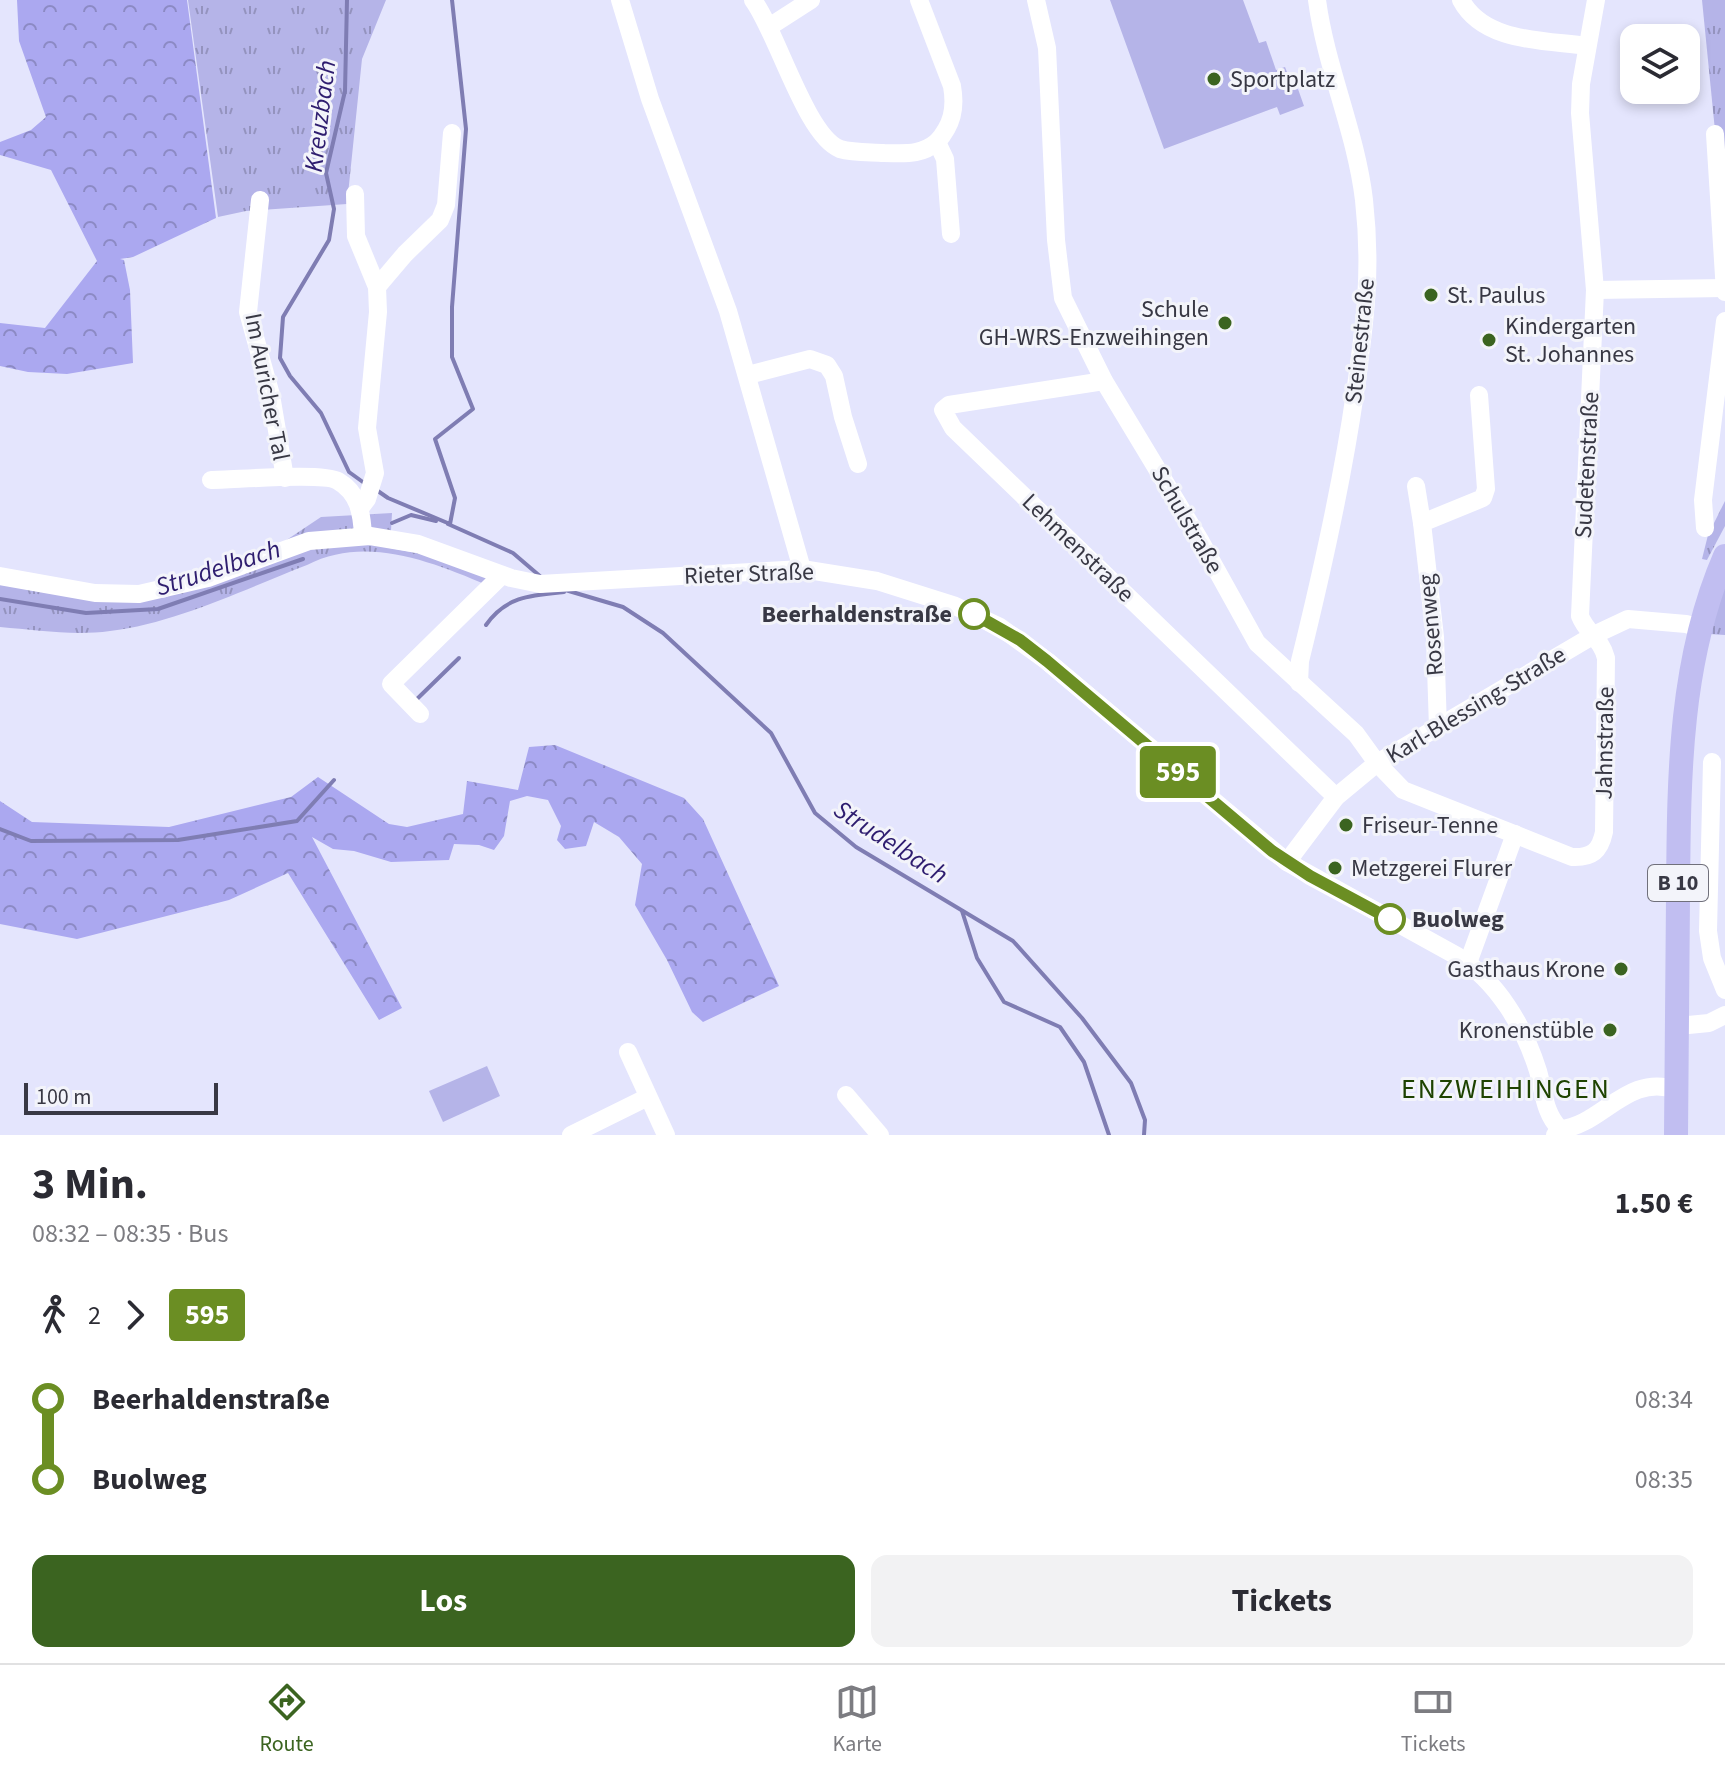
<!DOCTYPE html>
<html lang="de">
<meta charset="utf-8">
<style>
:root{--surface:#fff;--page:#f2f2f3;--text:#2b2b33;--muted:#7c7c81;--line:#e1e1e2;--accent:#3b6420}
body{margin:0;font-family:"Source Sans 3",sans-serif;background:var(--page);color:var(--text);height:100vh;display:flex;flex-direction:column;font-size:30px;white-space:nowrap}
*{box-sizing:border-box;margin:0}
p{font-size:26px;color:var(--muted)}
.icon{flex:none;width:44px;height:44px;fill:none;stroke:currentColor;stroke-width:2;stroke-linecap:round;stroke-linejoin:round}
.map{position:relative;height:1135px;overflow:hidden}
.sheet{display:flex;flex-direction:column;background:var(--surface);flex:1}
.sheet>*{flex:none}
.badge{padding:0 16px;border-radius:6px;font-size:28px;line-height:52px}
.buttons{position:absolute;left:1620px;top:24px;display:grid;gap:16px}
.buttons a{display:grid;place-items:center;width:80px;height:80px;border-radius:16px;background:var(--surface);box-shadow:0 4px 12px #0003;font-size:40px}
.scale{position:absolute;left:24px;bottom:20px;width:194px;box-sizing:border-box;padding-left:8px;border:4px solid #383844;border-top:0;font-size:22px;line-height:28px;white-space:nowrap;color:#383844;-webkit-text-stroke:6px #f3f4fa;paint-order:stroke}
.map>.badge{position:absolute;translate:-50% -50%;box-shadow:0 0 0 4px #fff}
.legs{display:flex;align-items:center;gap:12px;height:88px;padding:0 32px;font-size:26px}
.legs p{margin-inline-start:auto}
.summary{display:flex;align-items:center;justify-content:space-between;height:136px;padding:0 32px}
h1{font-size:44px;font-weight:700;line-height:60px}
.cta{display:flex;gap:16px;margin-top:auto;padding:16px 32px}
.cta a{flex:1;height:92px;border-radius:16px;background:var(--accent);color:#fff;font-size:32px;font-weight:700;line-height:92px;text-align:center}
.cta a+a{background:var(--page);color:var(--text)}
ul{padding:0 32px;list-style:none}
li{display:flex;align-items:center;gap:28px;height:80px;font-size:30px}
li i{display:grid;place-items:center;width:12px;height:100%;margin:0 10px;background:currentColor}
li i::after{content:'';width:20px;height:20px;margin:-10px;border:6px solid;border-radius:50%;background:var(--surface)}
li p{margin-inline-start:auto}
li:first-child i{background:linear-gradient(#0000 50%,currentColor 0)}
li:last-child i{background:linear-gradient(currentColor 50%,#0000 0)}
.menu{display:flex;justify-content:space-around;align-items:center;height:112px;border-top:2px solid var(--line);background:var(--surface);font-size:22px;color:var(--muted)}
.menu a{display:grid;justify-items:center;gap:4px}
.menu .on{color:var(--accent)}
.map>svg:first-child{display:block}
.grass{fill:url(#grass-tufts)}
.forest{fill:url(#forest-crowns)}
.park{fill:#b5b4e8}
.lines{fill:none;stroke-linecap:round;stroke-linejoin:round}
.stream{stroke:#7f7db3;stroke-width:4}
.minor{stroke:#fff;stroke-width:18}
.major{stroke:#c1bef1;stroke-width:24}
.line-1-casing{stroke:#fff;stroke-width:18}
.line-1{stroke:#6b8e23;stroke-width:12}
.poi-dot{fill:#3b6420;stroke:#f3f4fa;stroke-width:3}
.stop-1-dot{fill:#fff;stroke:#6b8e23;stroke-width:4}
.labels{text-anchor:middle;dominant-baseline:central;stroke-width:6;stroke-linejoin:round;paint-order:stroke}
.shield{fill:#f3f4fa;stroke:#70707b;stroke-width:2}
.shield-label{font-size:22px;font-weight:bold;fill:#383844}
.poi-label{font-size:24px;fill:#383844;stroke:#f3f4fa;text-anchor:start}
.street-label{font-size:24px;fill:#383844;stroke:#f3f4fa}
.stop-label{font-size:24px;font-weight:bold;fill:#383844;stroke:#f3f4fa;text-anchor:end}
.water-label{font-size:26px;font-style:italic;fill:#2e1d6f;stroke:#f3f4fa}
.quarter-label{font-size:28px;letter-spacing:2px;fill:#1e4300;stroke:#f3f4fa}
</style>
<div class="map">
<svg width="1725" height="1135" viewBox="0 0 1725 1135">
<defs>
<pattern id="grass-tufts" width="24" height="20" patternUnits="userSpaceOnUse" patternTransform="scale(2)"><rect width="24" height="20" fill="#b5b4e8"/><path d="M3 7l-1-3M5 7V3M7 7l1-3M15 17l-1-3M17 17v-4M19 17l1-3" fill="none" stroke="#9493be"/></pattern>
<pattern id="forest-crowns" width="20" height="18" patternUnits="userSpaceOnUse" patternTransform="scale(2)"><rect width="20" height="18" fill="#aba8f0"/><path d="M2 6a3 3 0 1 1 6 0M12 15a3 3 0 1 1 6 0" fill="none" stroke="#8c8ac4"/></pattern>
</defs>
<rect width="100%" height="100%" fill="#e4e5fd"/>
<g class="grass">
<polygon points="188,0 386,0 362,59 347,204 246,211 218,217"/>
<polygon points="1702,0 1725,0 1725,231"/>
<polygon points="1725,501 1725,526 1707,560 1702,559 1708,535"/>
<path d="M392 513 390 548 432 556 493 578 487 585C430 561 365 535 307 565 245 589 176 623 110 631 74 636 36 630 0 627V582L112 599 264 555 321 517Z"/>
<polygon points="1725,581 1725,635 1709,634"/>
</g>
<g class="forest">
<polygon points="17,0 187,0 216,218 133,257 120,259 124,260 130,290 133,363 67,374 28,372 0,366 0,323 45,328 97,261 51,170 0,155 0,142 31,130 46,117 19,41"/>
<polygon points="555,745 684,798 703,819 779,986 703,1022 692,1012 667,960 635,905 642,864 619,837 594,822 586,846 565,849 557,840 561,826 548,800 527,796 510,801 504,836 494,850 479,845 454,844 449,860 391,862 354,851 333,849 312,837 402,1008 379,1020 288,873 229,900 77,939 0,924 0,801 32,822 169,827 291,797 318,777 389,824 407,827 463,814 467,781 518,790 529,747"/>
</g>
<g class="park">
<polygon points="1110,0 1243,0 1259,43 1266,41 1276,70 1285,67 1294,90 1298,89 1304,106 1280,115 1277,107 1164,149"/>
<polygon points="487,1066 500,1096 443,1122 429,1091"/>
</g>
<g class="lines">
<g class="stream">
<polyline points="347,0 345,91 326,173 334,209 329,240 283,317 280,358 290,376 321,413 349,472 367,485"/>
<polyline points="375,489 388,498 450,524 455,498 435,439 473,409 452,357 452,307 466,129 452,0"/>
<polyline points="392,523 411,515 436,521"/>
<polyline points="448,524 513,553 541,577"/>
<polyline points="562,589 623,607 663,633 771,733 815,813 856,847 1013,941 1082,1018 1131,1083 1145,1120 1144,1135"/>
<polyline points="0,599 86,613 158,609 303,559"/>
<path d="M486 625C506 596 532 595 564 592"/>
<polyline points="417,699 459,658"/>
<polyline points="0,829 31,841 178,840 297,821 334,780"/>
<polyline points="962,911 977,958 1004,1002 1060,1027 1084,1062 1109,1135"/>
</g>
<g class="minor">
<polyline points="620,0 650,99 728,311 802,569"/>
<path d="M753 0C777 32 806 136 840 149 854 153 870 152 884 153 904 153 920 156 937 142L945 159 951 234"/>
<path d="M919 0 952 86C956 109 952 125 937 142"/>
<path d="M1036 0 1047 48 1056 240 1063 298 1104 381 1201 542 1257 643 1356 734 1377 763 1403 790 1572 857C1592 858 1600 851 1604 832L1606 658C1601 638 1587 634 1580 616L1595 290 1580 113 1581 84 1596 0"/>
<path d="M1461 0C1484 43 1545 40 1587 46"/>
<polyline points="769,27 811,0"/>
<polyline points="1715,134 1725,292"/>
<polyline points="355,194 356,236 377,287 378,312 367,428 375,473 367,499 361,507"/>
<polyline points="260,200 248,312 271,395 285,478"/>
<polyline points="377,287 405,254 440,220 446,205 452,133"/>
<polyline points="1595,290 1725,288"/>
<polyline points="748,375 810,359 827,365 834,376 843,417 858,464"/>
<polyline points="1104,381 949,405 943,410 953,428 1336,797"/>
<path d="M211 480C234 480 323 472 338 481 359 493 362 514 363 536"/>
<polyline points="1416,486 1422,523"/>
<polyline points="1705,528 1703,500 1725,321"/>
<path d="M0 576 95 593 139 594 208 578 309 541 370 536 418 544 511 578 540 584 802 569 877 581 953 605 1000 627 1047 661 1287 862 1457 956C1497 981 1524 1026 1538 1071 1544 1092 1544 1113 1560 1129"/>
<path d="M1299 683 1300 661C1322 572 1342 484 1355 393 1365 323 1372 272 1364 200 1356 132 1326 68 1317 0"/>
<polyline points="420,714 391,684 502,575"/>
<polyline points="1438,728 1435,637 1422,523 1483,498 1486,489 1479,395"/>
<polyline points="1712,762 1708,931 1712,958 1725,990"/>
<polyline points="1287,862 1336,797 1377,763 1594,635 1628,619 1686,624 1701,628"/>
<polyline points="1468,963 1515,834"/>
<polyline points="1678,1026 1709,1023 1725,1015"/>
<polyline points="628,1052 666,1135"/>
<polyline points="846,1095 880,1135"/>
<polyline points="571,1135 648,1097"/>
<path d="M1555 1135 1560 1129C1600 1127 1628 1072 1676 1090"/>
</g>
<path class="major" d="M1676 1135C1676 1056 1678 977 1678 898 1679 783 1678 664 1725 556"/>
</g>
<g class="lines">
<defs>
<polyline id="line-1" points="974,614 1020,640 1047,661 1272,851 1310,876 1390,919"/>
</defs>
<use href="#line-1" class="line-1-casing"/>
<use href="#line-1" class="line-1"/>
</g>
<g class="poi-dot">
<circle cx="1214" cy="79" r="8"/>
<circle cx="1431" cy="295" r="8"/>
<circle cx="1225" cy="323" r="8"/>
<circle cx="1489" cy="340" r="8"/>
<circle cx="1346" cy="825" r="8"/>
<circle cx="1335" cy="868" r="8"/>
<circle cx="1621" cy="969" r="8"/>
<circle cx="1610" cy="1030" r="8"/>
</g>
<g class="stop-1-dot">
<circle cx="974" cy="614" r="14"/>
<circle cx="1390" cy="919" r="14"/>
</g>
<g class="labels">
<rect class="shield" x="1648" y="865" width="60" height="36" rx="6"/>
<g class="shield-label">
<text x="1678" y="883">B 10</text>
</g>
<g class="poi-label">
<text x="1230" y="79">Sportplatz</text>
<text x="1447" y="295">St. Paulus</text>
<text x="1209" y="309" text-anchor="end">Schule<tspan x="1209" dy="28">GH-WRS-Enzweihingen</tspan></text>
<text x="1505" y="326">Kindergarten<tspan x="1505" dy="28">St. Johannes</tspan></text>
<text x="1362" y="825">Friseur-Tenne</text>
<text x="1351" y="868">Metzgerei Flurer</text>
<text x="1605" y="969" text-anchor="end">Gasthaus Krone</text>
<text x="1594" y="1030" text-anchor="end">Kronenstüble</text>
</g>
<g class="street-label">
<text transform="translate(1360 341) rotate(-84)">Steinestraße</text>
<text transform="translate(267 387) rotate(79)">Im Auricher Tal</text>
<text transform="translate(1587 465) rotate(-87)">Sudetenstraße</text>
<text transform="translate(1187 520) rotate(60)">Schulstraße</text>
<text transform="translate(1078 548) rotate(44)">Lehmenstraße</text>
<text transform="translate(749 574) rotate(-2)">Rieter Straße</text>
<text transform="translate(1431 625) rotate(-95)">Rosenweg</text>
<text transform="translate(1476 705) rotate(-31)">Karl-Blessing-Straße</text>
<text transform="translate(1605 743) rotate(-89)">Jahnstraße</text>
</g>
<g class="stop-label">
<text x="952" y="614">Beerhaldenstraße</text>
<text x="1412" y="919" text-anchor="start">Buolweg</text>
</g>
<g class="water-label">
<text transform="translate(320 116) rotate(-83)">Kreuzbach</text>
<text transform="translate(218 568) rotate(-18)">Strudelbach</text>
<text transform="translate(891 842) rotate(33)">Strudelbach</text>
</g>
<g class="quarter-label">
<text x="1506" y="1089">ENZWEIHINGEN</text>
</g>
</g>
</svg>
<div class="buttons">
<a><svg class="icon" aria-label="layers" viewBox="0 0 24 24"><path d="M12 4l9 5-9 5-9-5zM3 14l9 5 9-5"/></svg></a>
</div>
<div class="scale">100 m</div>
<b class="badge" style="left:1178px;top:772px;background:#6b8e23;color:#fff">595</b>
</div>
<section class="sheet">
<div class="summary"><div><h1>3 Min.</h1><p>08:32 – 08:35 · Bus</p></div><b>1.50 €</b></div>
<div class="legs"><svg class="icon" aria-label="walk" viewBox="0 0 24 24"><circle cx="13" cy="4" r="2"/><path d="M13 8l-2 6 4 7M11 14l-3 7M7 12l3-4h3l4 4"/></svg>2<svg class="icon" aria-label="forward" viewBox="0 0 24 24"><path d="M9 5l7 7-7 7"/></svg><b class="badge" style="background:#6b8e23;color:#fff">595</b></div>
<ul>
<li><i style="color:#6b8e23"></i><b>Beerhaldenstraße</b><p>08:34</p></li>
<li><i style="color:#6b8e23"></i><b>Buolweg</b><p>08:35</p></li>
</ul>
<div class="cta"><a>Los</a><a>Tickets</a></div>
</section>
<nav class="menu">
<a class="on"><svg class="icon" aria-label="directions" viewBox="0 0 24 24"><path d="M12 3l9 9-9 9-9-9zM9 14v-3h6M13 9l2 2-2 2"/></svg>Route</a>
<a><svg class="icon" aria-label="map" viewBox="0 0 24 24"><path d="M3 6l6-2 6 2 6-2v14l-6 2-6-2-6 2zM9 4v14M15 6v14"/></svg>Karte</a>
<a><svg class="icon" aria-label="tickets" viewBox="0 0 24 24"><path d="M3 7h18v10H3zM15 7v10"/></svg>Tickets</a>
</nav>
